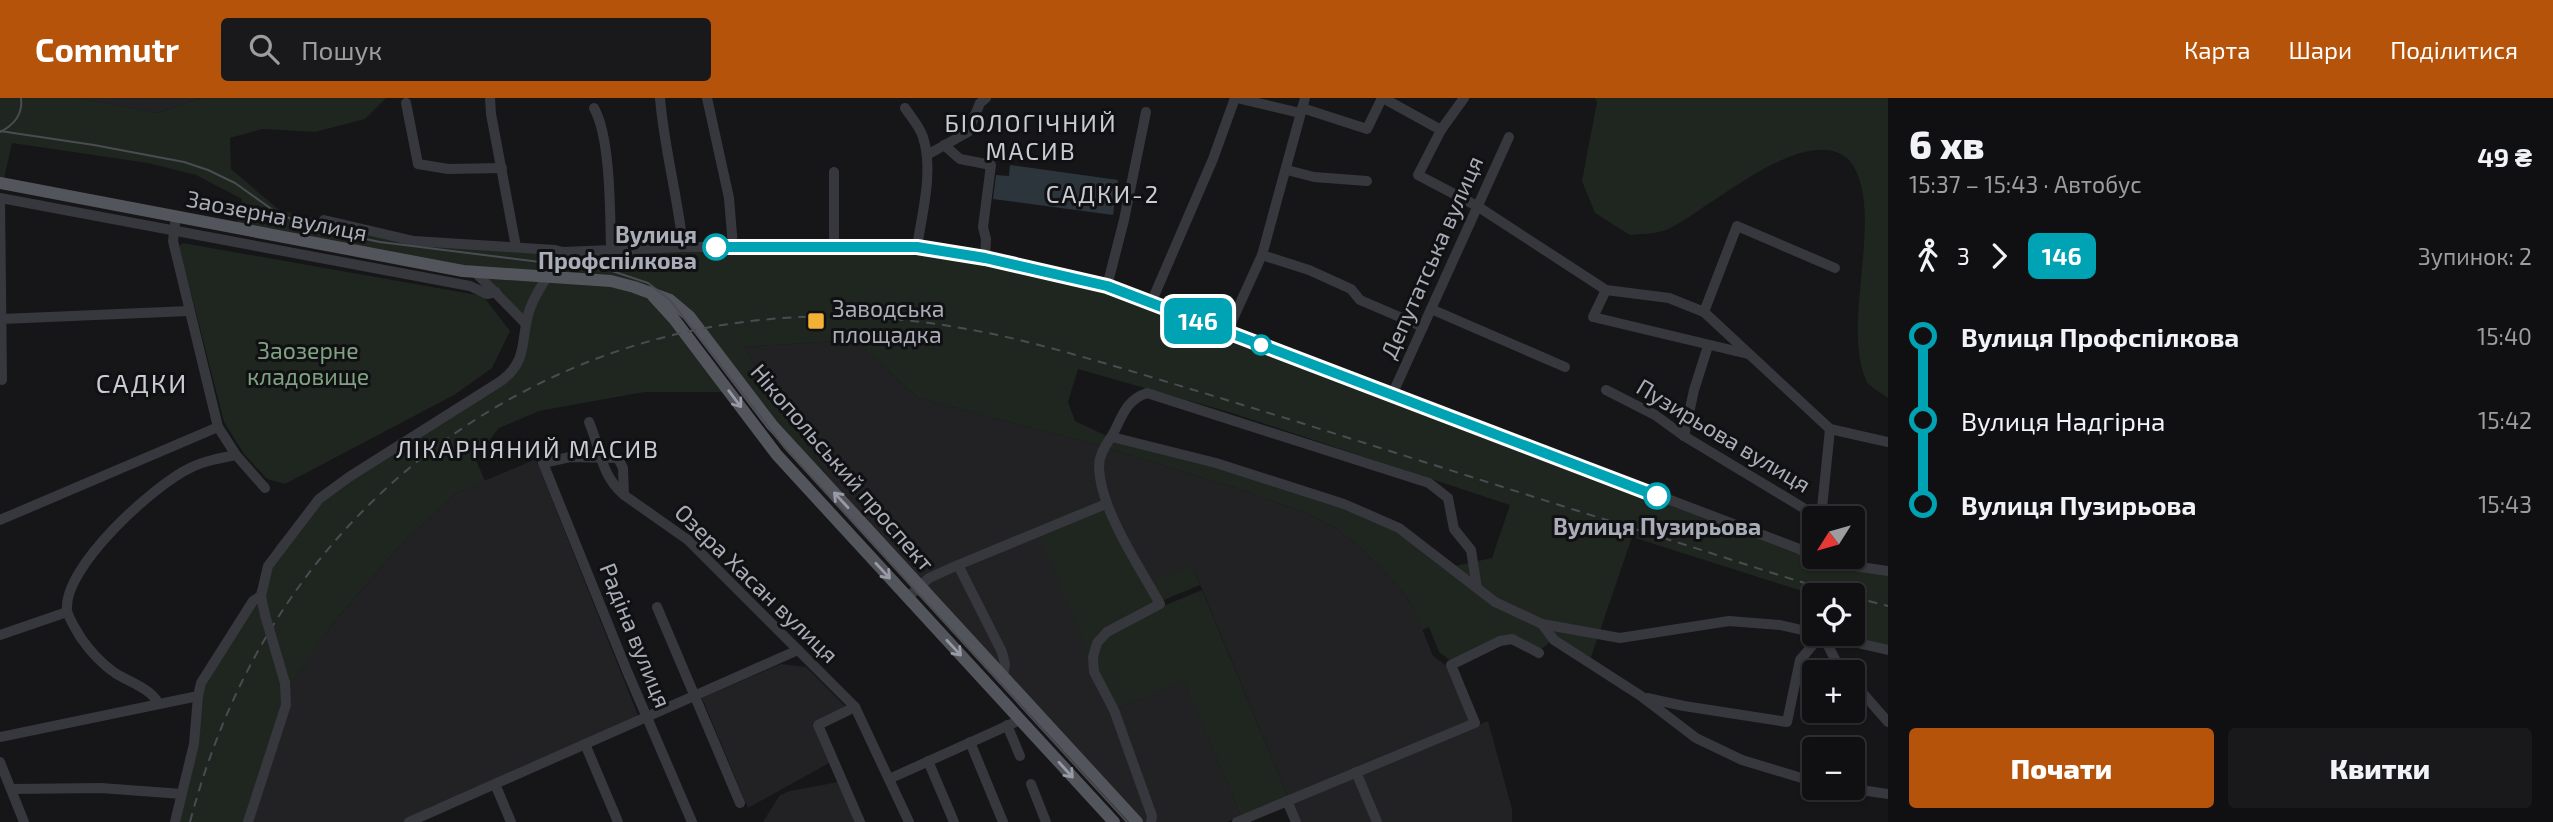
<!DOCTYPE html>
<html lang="uk">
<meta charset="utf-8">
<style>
:root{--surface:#101012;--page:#19191b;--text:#f1f3f6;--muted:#9c9d9f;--line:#303032;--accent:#b45309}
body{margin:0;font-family:"Exo 2",sans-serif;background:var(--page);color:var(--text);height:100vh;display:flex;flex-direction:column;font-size:26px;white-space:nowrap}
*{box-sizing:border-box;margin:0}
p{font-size:23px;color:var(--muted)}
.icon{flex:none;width:38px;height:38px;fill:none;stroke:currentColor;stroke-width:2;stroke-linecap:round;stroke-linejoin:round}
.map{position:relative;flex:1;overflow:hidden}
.side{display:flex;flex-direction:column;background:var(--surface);width:665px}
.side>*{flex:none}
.badge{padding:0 14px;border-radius:10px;font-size:24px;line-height:46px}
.needle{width:46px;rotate:233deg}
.fabs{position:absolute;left:1802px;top:408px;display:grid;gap:14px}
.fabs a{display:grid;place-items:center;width:63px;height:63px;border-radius:7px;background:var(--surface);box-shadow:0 2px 5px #0004,0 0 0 2px var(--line);font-size:35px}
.map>.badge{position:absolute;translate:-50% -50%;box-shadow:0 0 0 4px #fff}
.legs{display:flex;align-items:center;gap:10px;height:77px;padding:0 21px;font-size:23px}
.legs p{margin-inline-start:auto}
.headline{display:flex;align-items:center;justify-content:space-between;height:119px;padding:0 21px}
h1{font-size:38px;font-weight:800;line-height:52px}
.cta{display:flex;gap:14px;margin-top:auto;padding:14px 21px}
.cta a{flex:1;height:80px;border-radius:7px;background:var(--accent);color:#fff;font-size:28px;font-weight:800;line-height:80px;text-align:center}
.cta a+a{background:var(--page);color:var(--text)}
ul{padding:0 21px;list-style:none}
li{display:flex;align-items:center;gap:24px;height:84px;font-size:26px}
li i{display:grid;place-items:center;width:10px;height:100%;margin:0 9px;background:currentColor}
li i::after{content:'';width:18px;height:18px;margin:-9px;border:5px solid;border-radius:50%;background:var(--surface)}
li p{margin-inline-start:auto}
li:first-child i{background:linear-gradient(#0000 50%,currentColor 0)}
li:last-child i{background:linear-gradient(currentColor 50%,#0000 0)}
header{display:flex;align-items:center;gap:42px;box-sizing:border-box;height:98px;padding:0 35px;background:var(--accent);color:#fff}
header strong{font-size:33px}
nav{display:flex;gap:38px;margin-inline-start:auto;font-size:24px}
.search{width:490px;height:63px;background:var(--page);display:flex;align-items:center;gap:18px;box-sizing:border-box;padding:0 24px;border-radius:7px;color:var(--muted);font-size:26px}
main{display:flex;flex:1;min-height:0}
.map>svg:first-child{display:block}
.built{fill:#222225}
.green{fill:#1e261f;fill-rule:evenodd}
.water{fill:#2c353c}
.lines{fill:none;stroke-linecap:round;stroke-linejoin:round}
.minor{stroke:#37383d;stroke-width:10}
.major{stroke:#53555c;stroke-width:12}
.tram{stroke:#4a4c52;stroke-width:2}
.rail{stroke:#4a4c52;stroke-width:2;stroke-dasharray:9 7;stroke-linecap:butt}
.minor-bridge{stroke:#37383d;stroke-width:10}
.oneway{stroke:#979ba6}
.line-1-casing{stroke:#fff;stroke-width:16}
.line-1{stroke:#00a3b4;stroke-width:10}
.stop-1-dot{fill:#fff;stroke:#00a3b4;stroke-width:3.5}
.poi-dot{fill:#f2b134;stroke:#111113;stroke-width:2.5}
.labels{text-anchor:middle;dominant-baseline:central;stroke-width:6;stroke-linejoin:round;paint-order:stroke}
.street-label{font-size:23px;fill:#a8adb8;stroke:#111113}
.stop-label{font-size:23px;font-weight:bold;fill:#a8adb8;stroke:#111113;text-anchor:end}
.poi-label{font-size:23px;fill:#a8adb8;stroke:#111113;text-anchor:start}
.park-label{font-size:23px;fill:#7fa381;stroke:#111113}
.neighbourhood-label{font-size:24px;letter-spacing:2px;fill:#c9ccd4;stroke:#111113}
.quarter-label{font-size:26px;letter-spacing:2px;fill:#c9ccd4;stroke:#111113}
</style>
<header>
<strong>Commutr</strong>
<div class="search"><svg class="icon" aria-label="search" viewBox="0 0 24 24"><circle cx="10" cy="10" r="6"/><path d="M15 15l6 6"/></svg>Пошук</div>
<nav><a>Карта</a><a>Шари</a><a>Поділитися</a></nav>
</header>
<main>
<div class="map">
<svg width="1888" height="724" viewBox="0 0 1888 724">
<rect width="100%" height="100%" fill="#161618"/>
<g class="built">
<polygon points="78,0 201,0 157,15"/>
<polygon points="855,242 918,300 1098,347 1236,390 1306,415 1334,429 1359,448 1397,487 1412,506 1433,558 1448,569 1471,622 1288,699 1192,467 1144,487 1099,402 1090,559 1149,718 1148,724 1141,724 839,396 743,249"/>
<polygon points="536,361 639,620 404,724 251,724 289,608 290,588 333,525 396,452 456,395"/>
<polygon points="781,566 806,569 846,609 812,625 829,665 748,710 702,600"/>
<polygon points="1184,582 1241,718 1227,724 1154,724 1116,611"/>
<polygon points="1488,623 1512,711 1512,724 1381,724 1361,677"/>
<polygon points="1354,680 1372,724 1300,724 1293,705"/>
<polygon points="838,684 855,724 763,724 780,697 790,693"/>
</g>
<g class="green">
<path d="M0 0H78L157 15 201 0H386L365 21 315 34 262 31 230 40 231 71 279 112 414 143 516 149H917L1107 188 1802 453 1888 473V550L1835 536H1853V497H1815L1632 439 1590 562 1555 540 1540 552 1512 538 1452 564 1439 554 1429 529 1422 532 1412 506 1397 487 1359 448 1334 429 1306 415 1236 390 1098 347 918 300 855 242 743 249 839 396 774 325 692 216 646 193 492 174 236 130 242 101 196 77 148 65 12 45 3 85H0ZM1078 271 1229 314 1510 407 1492 460 1445 470 1398 432 1292 389 1111 340 1075 323 1068 304Z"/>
<path d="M1595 0H1888V300C1882 295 1871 290 1867 284 1839 227 1888 109 1849 62 1806 21 1707 114 1666 132 1656 136 1641 136 1630 137L1595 115 1582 83 1597 4Z"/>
<polygon points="183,145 483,198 510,233 492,270 454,297 285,386 267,381 244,356 224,324 179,148"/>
<polygon points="472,177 542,183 521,224"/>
<polygon points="549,183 608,188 651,200 726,294 644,294 539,313 499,330 475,360 485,383 456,395 396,452 333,525 285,596 245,724 177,724 198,600 250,508 276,448 313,404 501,283 512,269 524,231"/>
<polygon points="1099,402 1144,486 1192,467 1200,487 1159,504 1106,532 1090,559 1036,428"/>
<polygon points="1202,492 1288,699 1241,718 1184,583 1116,611 1097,572 1099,547 1109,536 1161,509"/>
</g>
<polygon class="water" points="1010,67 1118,82 1113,117 993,101 996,77 1009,78"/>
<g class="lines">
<g class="minor">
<polyline points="490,0 491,16 516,149"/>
<path d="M660 0C664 50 678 99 683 149"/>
<polyline points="707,0 729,100 733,149"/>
<polyline points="1237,0 1300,15"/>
<polyline points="1383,0 1441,32"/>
<polyline points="1464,0 1441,32 1418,77 1477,108 1606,192 1669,200 1704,214 1830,331 1888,344"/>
<polyline points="406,5 418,66 448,71 502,70"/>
<path d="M594 10C611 40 610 116 611 152"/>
<path d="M905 10C911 19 920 29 923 39 934 73 922 115 917 149"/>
<polyline points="1302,10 1367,31 1382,0"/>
<polyline points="944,47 960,61 991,67 983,129 986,141 985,160"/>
<polyline points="927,57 968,34 980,5 986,0"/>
<polyline points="1287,72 1314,79 1367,83"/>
<polyline points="834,74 834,149"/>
<polyline points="0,100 470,188 487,196 496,194"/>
<polyline points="0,101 2,282"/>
<polyline points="176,118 173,143 218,329 236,357 265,390"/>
<polyline points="324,122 414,143 555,152 563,154 683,149 917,149 985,160 1107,188 1815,457"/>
<polyline points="1262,157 1309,172 1351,191 1360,202 1423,229"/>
<polyline points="475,174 526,226"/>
<polyline points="1107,188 1124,122 1146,14"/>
<polyline points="1606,192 1593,219 1748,256"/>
<polyline points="1151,205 1213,61 1235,0"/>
<polyline points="1431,211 1565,269"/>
<polyline points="1704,214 1737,128 1835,170"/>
<polyline points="2,221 189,213"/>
<polyline points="1227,234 1262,157 1305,0"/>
<polyline points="1606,292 1655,317 1684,338 1820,420"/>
<polyline points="1392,297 1509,39"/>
<path d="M589 324C601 352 600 376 624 397"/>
<polyline points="1684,338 1694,292 1708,248"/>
<polyline points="1112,339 1216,365 1344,406 1399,430 1495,504 1542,526 1620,540 1729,523 1780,527 1815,535"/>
<polyline points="1821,420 1830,331"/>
<polyline points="0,422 218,329"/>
<polyline points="1802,453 1815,438"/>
<polyline points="1819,458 1841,466 1888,473"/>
<polyline points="958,467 1106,406"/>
<polyline points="908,499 929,480 958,467 1002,554 1005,566 1003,579"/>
<polyline points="657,509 740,705"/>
<path d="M265 517 261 498 268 468 319 401 349 379 501 283C531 261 519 237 531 208 539 189 552 172 563 154"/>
<polyline points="1542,526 1554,542 1641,598 1696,640 1742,662 1815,684"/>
<polyline points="1818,536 1888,552"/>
<polyline points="0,537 67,514"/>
<polyline points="1853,584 1888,624"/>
<polyline points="1647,600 1684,608 1787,624 1800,562 1822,536 1837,565 1844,574"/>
<path d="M158 605C150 590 129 584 115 575 102 566 90 553 81 540 77 533 68 520 67 512 63 469 154 387 190 370 204 363 220 360 236 357"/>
<polyline points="855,609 818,627 860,724"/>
<polyline points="1007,627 1020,658"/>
<polyline points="0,639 198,598"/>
<polyline points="970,644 1003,724"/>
<polyline points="585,646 618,724"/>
<polyline points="928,663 954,724"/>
<polyline points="0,664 24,724"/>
<polyline points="1356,674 1377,724"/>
<polyline points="889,681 1020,622"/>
<polyline points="495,686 511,724"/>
<polyline points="1031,686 1046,724"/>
<polyline points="1848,690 1888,696"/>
<polyline points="11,691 101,690 182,696"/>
<polyline points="1287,703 1296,724"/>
<polyline points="175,724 194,646 198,598 201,585 253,503 261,498"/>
<polyline points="248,724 286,607 285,585"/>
<polyline points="409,724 798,552"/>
<polyline points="692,724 627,573 543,365 570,359 618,360 623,370 624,397 688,442 855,609 909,724"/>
<path d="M1151 724 1152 718 1114 612 1094 574 1093 559 1097 545 1107 534 1160 506C1139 468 1100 411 1099 369 1099 353 1110 343 1116 330 1124 313 1129 301 1147 295L1429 385 1448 400 1454 431 1471 452 1477 490"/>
<polyline points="1237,724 1475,625 1451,567 1500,543 1512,541 1539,555"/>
</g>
<g class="major">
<polyline points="0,85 463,173 611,183 634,189 670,202 689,218 772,327 1137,724"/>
<polyline points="653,198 674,221 777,357 1114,724"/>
</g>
<g class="tram">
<polyline points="0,33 94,47 184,64 208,72 235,85 277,115 313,130 380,144 612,173 648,185 670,202 784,349 1127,724"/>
<path d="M0 34C14 27 23 16 21 0"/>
</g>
<g class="rail">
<polyline points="1853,499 1888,508"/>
<path d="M190 724C229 576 306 450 428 355 583 236 770 196 961 230 1016 239 1069 255 1121 270 1181 288 1240 306 1298 324 1419 362 1540 401 1660 439 1722 458 1784 480 1846 497"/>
</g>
<polyline class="minor-bridge" points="265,517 285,585"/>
</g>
<defs><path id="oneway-shaft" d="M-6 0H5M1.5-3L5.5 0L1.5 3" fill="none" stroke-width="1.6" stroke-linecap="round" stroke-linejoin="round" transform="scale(1.75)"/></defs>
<g class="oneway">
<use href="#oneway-shaft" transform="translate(735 301) rotate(53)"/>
<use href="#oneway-shaft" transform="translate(841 402) rotate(-133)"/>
<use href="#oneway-shaft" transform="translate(883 473) rotate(47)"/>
<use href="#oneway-shaft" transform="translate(954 550) rotate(47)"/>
<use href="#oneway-shaft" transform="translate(1066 672) rotate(48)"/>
</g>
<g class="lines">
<defs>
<polyline id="line-1" points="716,149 917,149 985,160 1107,188 1657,398"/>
</defs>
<use href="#line-1" class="line-1-casing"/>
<use href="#line-1" class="line-1"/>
</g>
<g class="stop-1-dot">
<circle cx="716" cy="149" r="12"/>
<circle cx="1261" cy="247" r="9"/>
<circle cx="1657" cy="398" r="12"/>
</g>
<rect class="poi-dot" x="807" y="214" width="18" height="18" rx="3.5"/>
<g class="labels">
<g class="street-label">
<text transform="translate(277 117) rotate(11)">Заозерна вулиця</text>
<text transform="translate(1431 159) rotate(-66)">Депутатська вулиця</text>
<text transform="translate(1724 337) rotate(31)">Пузирьова вулиця</text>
<text transform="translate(843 369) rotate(49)">Нікопольський проспект</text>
<text transform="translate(757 485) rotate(44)">Озера Хасан вулиця</text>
<text transform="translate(636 537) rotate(68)">Радіна вулиця</text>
</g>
<g class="stop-label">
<text x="697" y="136">Вулиця<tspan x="697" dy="26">Профспілкова</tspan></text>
<text x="1657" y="428" text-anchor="middle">Вулиця Пузирьова</text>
</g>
<g class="poi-label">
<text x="832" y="210">Заводська<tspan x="832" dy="26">площадка</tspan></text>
</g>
<g class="park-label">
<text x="308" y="252">Заозерне<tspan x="308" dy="26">кладовище</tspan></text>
</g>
<g class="neighbourhood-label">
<text x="1031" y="24">БІОЛОГІЧНИЙ<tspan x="1031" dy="28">МАСИВ</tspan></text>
<text x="1103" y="95">САДКИ-2</text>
<text x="528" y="350">ЛІКАРНЯНИЙ МАСИВ</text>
</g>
<g class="quarter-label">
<text x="142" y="284">САДКИ</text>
</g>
</g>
</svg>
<div class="fabs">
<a><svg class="needle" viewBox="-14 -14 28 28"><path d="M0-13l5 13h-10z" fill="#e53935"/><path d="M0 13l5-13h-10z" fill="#9c9d9f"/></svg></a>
<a><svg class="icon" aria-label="locate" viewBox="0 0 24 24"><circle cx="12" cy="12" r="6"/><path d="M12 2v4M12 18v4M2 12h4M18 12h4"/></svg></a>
<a>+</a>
<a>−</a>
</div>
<b class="badge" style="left:1198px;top:223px;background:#00a3b4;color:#fff">146</b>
</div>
<section class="side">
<div class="headline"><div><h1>6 хв</h1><p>15:37 – 15:43 · Автобус</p></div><b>49 ₴</b></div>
<div class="legs"><svg class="icon" aria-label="walk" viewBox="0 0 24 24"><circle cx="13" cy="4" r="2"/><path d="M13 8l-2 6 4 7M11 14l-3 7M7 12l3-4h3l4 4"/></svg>3<svg class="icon" aria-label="forward" viewBox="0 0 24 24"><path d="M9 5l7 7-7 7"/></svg><b class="badge" style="background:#00a3b4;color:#fff">146</b><p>Зупинок: 2</p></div>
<ul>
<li><i style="color:#00a3b4"></i><b>Вулиця Профспілкова</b><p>15:40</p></li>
<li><i style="color:#00a3b4"></i><span>Вулиця Надгірна</span><p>15:42</p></li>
<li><i style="color:#00a3b4"></i><b>Вулиця Пузирьова</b><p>15:43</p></li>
</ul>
<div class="cta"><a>Почати</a><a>Квитки</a></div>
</section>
</main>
